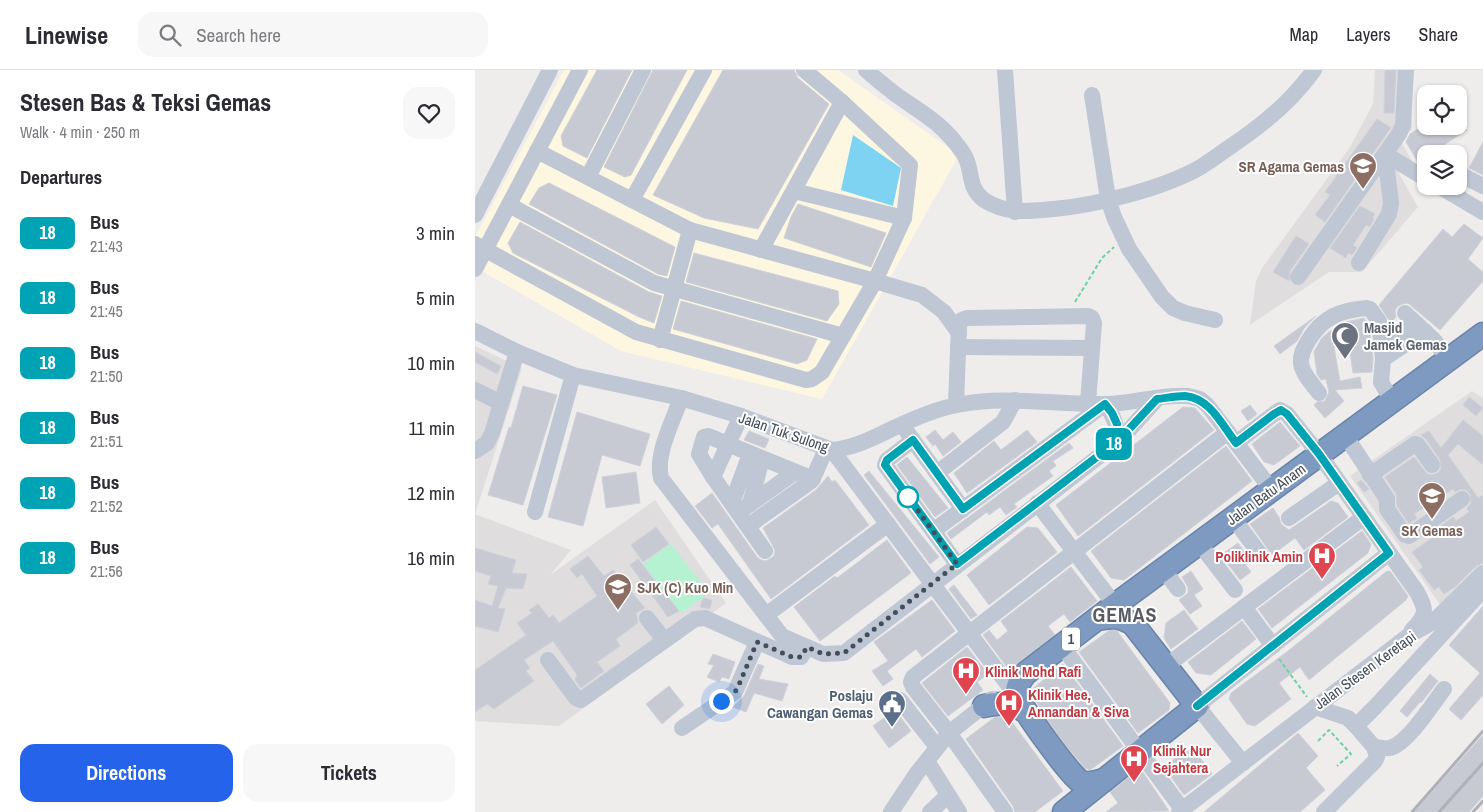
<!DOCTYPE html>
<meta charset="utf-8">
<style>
:root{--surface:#fff;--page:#f7f7f7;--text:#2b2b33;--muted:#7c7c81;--line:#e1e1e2;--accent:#2563eb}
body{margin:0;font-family:"Archivo Narrow",sans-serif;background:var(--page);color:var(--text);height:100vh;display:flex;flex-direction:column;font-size:19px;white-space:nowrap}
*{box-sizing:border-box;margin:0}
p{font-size:16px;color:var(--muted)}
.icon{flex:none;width:28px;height:28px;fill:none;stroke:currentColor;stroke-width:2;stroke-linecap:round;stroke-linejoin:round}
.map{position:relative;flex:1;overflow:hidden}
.sheet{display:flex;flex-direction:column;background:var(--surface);width:475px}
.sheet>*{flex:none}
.badge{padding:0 10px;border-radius:8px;font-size:18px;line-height:32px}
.controls{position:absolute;left:942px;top:15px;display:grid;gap:10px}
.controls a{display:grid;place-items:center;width:50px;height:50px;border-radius:10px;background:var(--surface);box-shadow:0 1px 4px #0004;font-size:25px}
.you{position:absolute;width:25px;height:25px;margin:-12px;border:4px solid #fff;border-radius:50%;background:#1a73e8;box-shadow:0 0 0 8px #1a73e833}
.map>.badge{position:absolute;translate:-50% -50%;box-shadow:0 0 0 2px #fff}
h2{padding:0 20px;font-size:19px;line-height:45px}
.round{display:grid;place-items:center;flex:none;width:52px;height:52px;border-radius:15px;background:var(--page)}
.summary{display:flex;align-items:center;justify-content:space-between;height:85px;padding:0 20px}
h1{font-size:24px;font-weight:700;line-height:38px}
.action{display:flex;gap:10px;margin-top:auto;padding:10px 20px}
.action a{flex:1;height:58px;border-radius:15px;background:var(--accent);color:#fff;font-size:20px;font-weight:700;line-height:58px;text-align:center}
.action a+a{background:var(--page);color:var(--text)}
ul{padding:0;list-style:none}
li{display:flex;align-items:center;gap:15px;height:65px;padding:0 20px}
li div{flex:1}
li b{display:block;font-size:19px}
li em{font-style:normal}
li .badge{min-width:55px;font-weight:700;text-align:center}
header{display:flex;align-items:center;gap:30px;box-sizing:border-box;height:70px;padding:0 25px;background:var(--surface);border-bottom:1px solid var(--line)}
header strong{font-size:24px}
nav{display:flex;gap:28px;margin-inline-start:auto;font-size:18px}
.search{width:350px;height:45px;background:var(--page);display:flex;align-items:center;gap:12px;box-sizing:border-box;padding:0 18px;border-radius:15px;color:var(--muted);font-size:19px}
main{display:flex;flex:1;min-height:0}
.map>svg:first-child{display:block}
.commercial{fill:#fdf7e2}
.education{fill:#e0ddde}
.green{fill:#b5f2d1}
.water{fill:#7ed3f3}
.building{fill:#c7cad3;stroke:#cfd1d9}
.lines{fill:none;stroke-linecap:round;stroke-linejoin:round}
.highway-casing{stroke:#6a85ac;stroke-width:25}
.path{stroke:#6ad3a6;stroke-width:2;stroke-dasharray:4 2.5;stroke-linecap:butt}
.minor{stroke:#bec7d3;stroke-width:16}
.highway{stroke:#7f9ac0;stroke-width:22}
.rail{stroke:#aeb1b7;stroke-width:3}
.line-casing{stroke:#fff;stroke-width:11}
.line{stroke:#00a3b4;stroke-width:8}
.walk{stroke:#434e5b;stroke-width:5;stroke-dasharray:0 9}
.stop-dot{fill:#fff;stroke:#00a3b4;stroke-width:2.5}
.labels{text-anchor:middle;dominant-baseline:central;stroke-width:4;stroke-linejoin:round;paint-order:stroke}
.shield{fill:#fff;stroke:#7b838c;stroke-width:1}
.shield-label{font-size:14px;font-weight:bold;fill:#434e5b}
.education-label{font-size:15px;font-weight:bold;fill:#785e54;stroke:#fff;text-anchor:end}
.worship-label{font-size:15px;font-weight:bold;fill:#5b616d;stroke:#fff;text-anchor:start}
.street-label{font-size:15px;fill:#434e5b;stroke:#fff}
.health-label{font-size:15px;font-weight:bold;fill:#be3a42;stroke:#fff;text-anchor:start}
.service-label{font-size:15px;font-weight:bold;fill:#4e5e75;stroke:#fff;text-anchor:end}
.district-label{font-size:20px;font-weight:bold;letter-spacing:1px;fill:#585c62;stroke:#fff}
</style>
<header>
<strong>Linewise</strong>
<div class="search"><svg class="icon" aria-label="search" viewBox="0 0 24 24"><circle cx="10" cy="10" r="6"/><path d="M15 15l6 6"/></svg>Search here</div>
<nav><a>Map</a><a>Layers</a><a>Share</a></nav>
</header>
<main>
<section class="sheet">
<div class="summary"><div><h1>Stesen Bas &amp; Teksi Gemas</h1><p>Walk · 4 min · 250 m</p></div><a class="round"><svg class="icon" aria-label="heart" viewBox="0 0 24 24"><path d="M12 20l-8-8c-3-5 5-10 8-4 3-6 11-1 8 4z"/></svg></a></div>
<h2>Departures</h2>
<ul>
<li><span class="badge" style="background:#00a3b4;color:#fff">18</span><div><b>Bus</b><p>21:43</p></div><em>3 min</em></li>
<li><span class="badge" style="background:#00a3b4;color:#fff">18</span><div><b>Bus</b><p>21:45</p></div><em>5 min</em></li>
<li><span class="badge" style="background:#00a3b4;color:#fff">18</span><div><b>Bus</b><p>21:50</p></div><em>10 min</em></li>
<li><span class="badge" style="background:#00a3b4;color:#fff">18</span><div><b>Bus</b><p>21:51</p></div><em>11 min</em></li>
<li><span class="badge" style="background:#00a3b4;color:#fff">18</span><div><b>Bus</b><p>21:52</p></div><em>12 min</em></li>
<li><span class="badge" style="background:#00a3b4;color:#fff">18</span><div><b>Bus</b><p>21:56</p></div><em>16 min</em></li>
</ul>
<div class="action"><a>Directions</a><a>Tickets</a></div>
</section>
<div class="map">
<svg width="1008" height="742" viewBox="0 0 1008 742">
<rect width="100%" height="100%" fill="#efecec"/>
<polygon class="commercial" points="89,0 363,0 484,85 347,329 146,281 0,197 0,167"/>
<g class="education">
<polygon points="900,0 936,0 937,60 924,68 937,91 924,104 943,137 887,202 854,202 775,255 781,211 787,198 875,77 898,34"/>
<polygon points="0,276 47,298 0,444 96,480 75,505 180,430 251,533 84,656 0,651"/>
<polygon points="997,321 1008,328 1008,493 966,536 875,406"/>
</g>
<polygon class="green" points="196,474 234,523 206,543 168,494"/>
<polygon class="water" points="378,65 426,98 418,136 366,120"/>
<g class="building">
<polygon points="122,0 157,0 112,88 88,76 86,66"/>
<polygon points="178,0 212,0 156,105 150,107 129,97"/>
<polygon points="248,0 319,0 323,8 354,34 283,159 229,148 178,125"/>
<polygon points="910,0 921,0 919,43 909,43"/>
<polygon points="902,49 916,58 915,59 850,152 840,145 855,125 850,122"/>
<polygon points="947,56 985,56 992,60 955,84 951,84 951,86 943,92 931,72 935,64"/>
<polygon points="1008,72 1008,105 994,98"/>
<polygon points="74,113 200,177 192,206 183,204 54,134 64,118"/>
<polygon points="323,134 411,163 396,197 309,168 316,147"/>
<polygon points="885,136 900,144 897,148 899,149 895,157 891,155 878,175 882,178 877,185 873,183 871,188 855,178"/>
<polygon points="45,152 174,222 187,226 179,253 164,247 38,183 33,173"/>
<polygon points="989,154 1008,168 993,189 1008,202 1008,211 965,260 933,233 927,234 922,237 920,241 921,247 916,253 904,235 968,159 977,167"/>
<polygon points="821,166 834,174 815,201 814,211 798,202"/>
<polygon points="219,183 363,221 364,234 352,251 211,212"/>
<polygon points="206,231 342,269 332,290 322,294 198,259"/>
<polygon points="841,246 830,257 822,271 805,284 799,276"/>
<polygon points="889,248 894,255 898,289 897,302 878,303 871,252"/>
<polygon points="856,260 865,311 885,307 887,318 860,320 869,331 850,348 839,335 842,332 850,331 854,322 851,309 846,310 842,304 839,282 846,269"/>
<polygon points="0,282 26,296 22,304 0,292"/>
<polygon points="48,316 82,325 48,435 13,425 34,357 36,358"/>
<polygon points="994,327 1008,338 1001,346 988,335"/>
<polygon points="775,335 782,344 773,351 766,341"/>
<polygon points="708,337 720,338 739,360 603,466 581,435"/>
<polygon points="102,342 175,364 165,396 127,385 108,456 73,447"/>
<polygon points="988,350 1008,366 1008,395 983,374 973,385 1003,428 1008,425 1008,493 1001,496 980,517 969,524 964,517 959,520 944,500 948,497 937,482 965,462 962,459 978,447 981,451 994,442 992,438 996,433 995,424 991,420 986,419 980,422 978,419 939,444 942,448 934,454 922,436 921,424 910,407 939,387 952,404 957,405 963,403 966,399 965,390 951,369 946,365 954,361 966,378"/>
<polygon points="805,352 825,376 799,395 789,392 777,374"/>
<polygon points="460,360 468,370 478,362 486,372 468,386 460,374 458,376 451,367"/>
<polygon points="552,360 562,372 492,423 479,403 519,371 526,380"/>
<polygon points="274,361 294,369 290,378 269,370"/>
<polygon points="594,373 598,378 578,391 581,396 574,401 578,406 539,434 542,437 531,445 525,437 514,445 512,442 476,469 472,463"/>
<polygon points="751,376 777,411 649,510 636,508 616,481"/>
<polygon points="432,387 473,438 460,447 422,395"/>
<polygon points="394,401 464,487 455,494 389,405"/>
<polygon points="161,402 165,433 131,438 127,407"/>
<polygon points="353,406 357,412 360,410 394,455 296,529 243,454 237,458 220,436 237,423 282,487 286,490 291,491 299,486 300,480 288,458 341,420"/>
<polygon points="886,410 894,419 889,422 882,413"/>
<polygon points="856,431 863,433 873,447 829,480 820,468 797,485 775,454 798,438 804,447 806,454 814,460"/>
<polygon points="181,457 194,474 168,492 156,475"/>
<polygon points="552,457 563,458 582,482 514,535 492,505"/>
<polygon points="887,461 896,474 893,483 797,558 783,539"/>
<polygon points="412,470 436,503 345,571 319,537 360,506 362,508"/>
<polygon points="763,473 771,484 766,488 776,502 765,510 746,485"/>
<polygon points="0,478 41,490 37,503 52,504 48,519 31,518 23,538 30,539 23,562 0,556 0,530 17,536 23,516 13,514 16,506 0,501"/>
<polygon points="113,486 129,506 138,500 170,538 161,543 163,553 141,569 145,576 122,592 129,601 106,618 100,610 102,605 78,571 49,590 55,598 51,601 59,611 19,639 12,634 0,642 0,600 51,565 42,553 57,543 54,540 63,534 74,548 78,545 84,553 122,526 107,504 102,508 95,499"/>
<polygon points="163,489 204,541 193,547 155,495"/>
<polygon points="596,497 622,531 595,552 589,544 573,556 580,565 534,600 508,565 514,560 522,570 533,561 526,551"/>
<polygon points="716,501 728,519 719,525 727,536 715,544 704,530 713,523 713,517 707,507"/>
<polygon points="912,501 915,501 933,526 931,530 834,610 825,597 804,613 816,629 780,656 772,654 754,629 756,623 813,581"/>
<polygon points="479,515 502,545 496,549 474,519"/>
<polygon points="228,528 237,530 235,539 225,537"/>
<polygon points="457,530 480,561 447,587 441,579 412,601 418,609 408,616 397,601 413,591 399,572"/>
<polygon points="1008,536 1008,625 986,650 974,639 1005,603 974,575"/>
<polygon points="709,540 723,559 696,579 689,568 691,553"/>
<polygon points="767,551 781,569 736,605 721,603 713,592"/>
<polygon points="635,560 642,561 695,633 694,640 663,663 604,582"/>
<polygon points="492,577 513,604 502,612 508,620 473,646 447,613"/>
<polygon points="238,584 260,592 254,609 247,607 244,612 232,607 239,595 233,594"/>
<polygon points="283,594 289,596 284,609 313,614 307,631 279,623 271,642 258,637 269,626"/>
<polygon points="588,594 648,676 615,700 610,698 592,677 571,648 555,621"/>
<polygon points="955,604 963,611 946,633 945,632 932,647 925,641"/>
<polygon points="194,616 209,635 187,654 171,634"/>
<polygon points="420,640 436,661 414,678 398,656"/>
<polygon points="520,647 534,648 588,721 560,742 540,742 538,736 491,669"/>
<polygon points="823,663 843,686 831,698 850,720 825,742 729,742"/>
<polygon points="1008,665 1008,726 994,742 939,742"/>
<polygon points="709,681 720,681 737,704 709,725 689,697"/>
<polygon points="665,698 694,741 631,742 643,733 635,722"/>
</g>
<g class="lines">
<defs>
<g id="highway">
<path d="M509 636C524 632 536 633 550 641"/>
<path d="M629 710C621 712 614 715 606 712 597 708 543 634 542 624 541 616 546 609 551 603L640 535 1008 264"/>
<path d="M589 742 722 636 658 554C644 546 638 546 622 549"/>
</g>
</defs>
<use href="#highway" class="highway-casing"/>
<g class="path">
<polyline points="600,232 627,188 639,177"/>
<polyline points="804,589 832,627"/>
<polyline points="843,671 854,660 876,684 862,696"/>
</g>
<g class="minor">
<path d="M391 0C400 8 410 16 420 24 448 44 468 53 488 83 499 98 491 117 509 130 533 145 553 141 579 139 622 135 686 119 724 98 738 90 751 79 765 70 794 50 818 29 839 0"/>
<polyline points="530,0 540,142"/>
<polyline points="617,25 633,129 639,147 654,179 687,227 698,238 710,243 740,250"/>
<polyline points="62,81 215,160 400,211 447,225 469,242 484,263"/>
<polyline points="910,84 951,109"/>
<polyline points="984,104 1008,116"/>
<polyline points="113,107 168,0"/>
<polyline points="964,116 1008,142"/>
<polyline points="319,121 429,148"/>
<polyline points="157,130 229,0"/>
<polyline points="34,135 179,213 368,266"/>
<polyline points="0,145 75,0"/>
<polyline points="0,174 161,262 331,310 337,309 347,302 400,211 429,148 435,95 367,32 329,0"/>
<polyline points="286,180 367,32"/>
<polyline points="884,193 914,144 916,133 910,84"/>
<polyline points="0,199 105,0"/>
<polyline points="823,207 924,64 928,55 931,0"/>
<polyline points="930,243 959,270 973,289"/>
<path d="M0 261 42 282 98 305 206 328 266 346 357 380C380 378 400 367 421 357 440 348 461 339 482 335 531 325 580 335 630 334 657 334 685 324 713 326L725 329 733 336 796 419"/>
<polyline points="185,270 215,160"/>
<polyline points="907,276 941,253"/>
<polyline points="483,277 617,278"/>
<polyline points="908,289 950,261"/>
<polyline points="0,320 26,333"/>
<path d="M844 323C838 315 827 303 826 293 825 284 829 279 833 271 847 248 864 240 892 238L895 239 904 251 908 289 906 312 917 331"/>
<path d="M206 328C198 351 180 384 186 408L307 566 348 584 369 583 644 371 682 329"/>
<path d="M630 334C639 346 642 356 644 371"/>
<polyline points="481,335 484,254 487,250 492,248 613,246 617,248 619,253 613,333"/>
<polyline points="266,346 238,407 290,481"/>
<polyline points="432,362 488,439"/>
<polyline points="870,365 912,429 912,439 930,465 934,466 987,429"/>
<polyline points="438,370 412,390 410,395 482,494"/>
<path d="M761 373 799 344 805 340 812 344 844 384 942 522C952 541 952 544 937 560"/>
<polyline points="357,380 534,616"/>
<polyline points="0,381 12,373 17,363 42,282"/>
<polyline points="462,403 528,352 540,330"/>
<polyline points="895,405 940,374 943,375 957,395"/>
<polyline points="238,407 224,384 229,367 233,366 338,409"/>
<polyline points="257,433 275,384"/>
<polyline points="562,433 640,535"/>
<polyline points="275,434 287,389"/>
<polyline points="60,442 98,305"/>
<polyline points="264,442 320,402"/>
<polyline points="758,448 785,484"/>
<polyline points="814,448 864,413"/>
<polyline points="273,456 335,412 339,406 351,379"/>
<polyline points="458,461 630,334"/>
<polyline points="724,473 760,520"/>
<polyline points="688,499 703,519"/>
<polyline points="769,537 798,576"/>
<polyline points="291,545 413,454"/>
<polyline points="172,548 189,570"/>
<polyline points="587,576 707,739"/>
<polyline points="73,590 101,628 106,630 220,549 230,548 317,587 326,587 332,577"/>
<polyline points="691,596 889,447"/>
<polyline points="425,630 462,677"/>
<polyline points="840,637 873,648 881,656 900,637 1008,520"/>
<polyline points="207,658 260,622 282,572"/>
<path d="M899 677C904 677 910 679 915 678 933 673 957 635 969 619"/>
<polyline points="452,691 484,742"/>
<polyline points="768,693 722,636 914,483"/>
<polyline points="416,742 442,703 474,663 517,629"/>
<polyline points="455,742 473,725"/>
<polyline points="530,742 474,663 438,617 436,612 438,607 753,362"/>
<polyline points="704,742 933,566 958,552 1008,503"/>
<polyline points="849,742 900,691 902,687 899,677 881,656"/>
</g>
<use href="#highway" class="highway"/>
<g class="rail">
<polyline points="937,742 1008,661"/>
<polyline points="964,742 1008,693"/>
<polyline points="998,742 1008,731"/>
</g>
</g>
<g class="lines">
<defs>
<path id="line" d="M642 354 637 343 630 334 488 439 438 370 412 390 410 395 482 494 644 370 682 329C691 328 701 326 710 326 735 328 747 355 761 373L799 344 806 340 812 344 844 384 914 483 722 636"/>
</defs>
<use href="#line" class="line-casing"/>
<use href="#line" class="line"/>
<polyline class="walk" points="246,631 260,622 263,617 282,572 317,587 326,587 332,577 348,584 369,583 482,494 433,427"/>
</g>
<defs>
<symbol id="school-pin" viewBox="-11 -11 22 30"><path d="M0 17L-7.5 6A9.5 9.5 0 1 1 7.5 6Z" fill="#8d6e63" stroke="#fff"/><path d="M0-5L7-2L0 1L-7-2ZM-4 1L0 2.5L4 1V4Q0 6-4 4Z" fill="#fff"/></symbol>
<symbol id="mosque-pin" viewBox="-11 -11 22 30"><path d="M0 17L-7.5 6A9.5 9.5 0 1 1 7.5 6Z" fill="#6b7280" stroke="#fff"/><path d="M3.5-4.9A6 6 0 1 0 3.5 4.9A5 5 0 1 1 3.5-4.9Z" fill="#fff"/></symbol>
<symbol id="hospital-pin" viewBox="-11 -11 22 30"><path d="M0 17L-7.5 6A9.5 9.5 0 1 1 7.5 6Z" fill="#e0444e" stroke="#fff"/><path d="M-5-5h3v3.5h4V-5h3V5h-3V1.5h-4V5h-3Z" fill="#fff"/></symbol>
<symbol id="civic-pin" viewBox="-11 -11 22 30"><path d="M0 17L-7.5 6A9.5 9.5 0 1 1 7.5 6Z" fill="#5c6f8a" stroke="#fff"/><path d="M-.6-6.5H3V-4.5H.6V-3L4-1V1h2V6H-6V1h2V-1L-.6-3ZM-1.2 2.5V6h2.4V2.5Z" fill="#fff"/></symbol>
</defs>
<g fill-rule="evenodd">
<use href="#school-pin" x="872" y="80" width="32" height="43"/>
<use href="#mosque-pin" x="854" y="250" width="32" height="43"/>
<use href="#school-pin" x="941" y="410" width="32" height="43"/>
<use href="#hospital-pin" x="831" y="470" width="32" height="43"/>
<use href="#school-pin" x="127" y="501" width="32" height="43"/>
<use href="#hospital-pin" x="475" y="585" width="32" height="43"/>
<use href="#hospital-pin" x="518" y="617" width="32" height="43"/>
<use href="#civic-pin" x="401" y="618" width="32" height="43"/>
<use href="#hospital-pin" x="643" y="673" width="32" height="43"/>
</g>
<circle class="stop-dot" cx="433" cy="427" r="10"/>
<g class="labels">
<rect class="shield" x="587" y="557.5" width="18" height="23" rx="4"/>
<g class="shield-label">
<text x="596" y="569">1</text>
</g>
<g class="education-label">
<text x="869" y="96">SR Agama Gemas</text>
<text x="957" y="460" text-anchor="middle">SK Gemas</text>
<text x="162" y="517" text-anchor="start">SJK (C) Kuo Min</text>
</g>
<g class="worship-label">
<text x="889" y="257">Masjid<tspan x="889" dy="17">Jamek Gemas</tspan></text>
</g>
<g class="street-label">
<text transform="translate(309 362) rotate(19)">Jalan Tuk Sulong</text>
<text transform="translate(791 424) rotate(-36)">Jalan Batu Anam</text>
<text transform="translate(890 600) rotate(-36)">Jalan Stesen Keretapi</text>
</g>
<g class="health-label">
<text x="828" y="486" text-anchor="end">Poliklinik Amin</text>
<text x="510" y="601">Klinik Mohd Rafi</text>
<text x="553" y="624">Klinik Hee,<tspan x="553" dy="17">Annandan &amp; Siva</tspan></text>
<text x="678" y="680">Klinik Nur<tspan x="678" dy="17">Sejahtera</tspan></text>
</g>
<g class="service-label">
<text x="398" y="625">Poslaju<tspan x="398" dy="17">Cawangan Gemas</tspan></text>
</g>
<g class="district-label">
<text x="650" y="544">GEMAS</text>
</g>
</g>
</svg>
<div class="controls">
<a><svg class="icon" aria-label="locate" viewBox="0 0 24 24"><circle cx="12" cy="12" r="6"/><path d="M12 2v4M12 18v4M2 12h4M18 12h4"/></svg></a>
<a><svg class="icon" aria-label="layers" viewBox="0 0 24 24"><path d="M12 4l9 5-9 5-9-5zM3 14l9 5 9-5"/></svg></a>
</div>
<div class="you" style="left:246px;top:631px"></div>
<b class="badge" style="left:639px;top:374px;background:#00a3b4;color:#fff">18</b>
</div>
</main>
